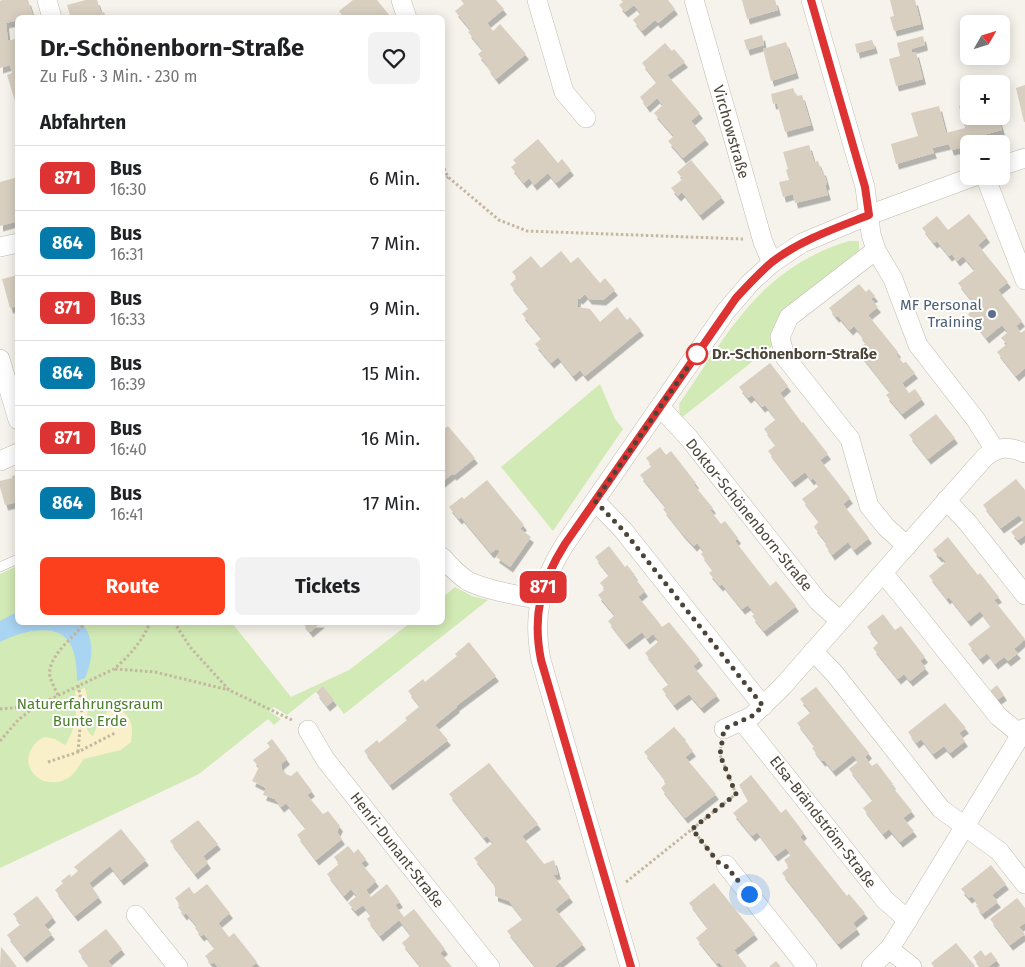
<!DOCTYPE html>
<html lang="de">
<meta charset="utf-8">
<style>
:root{--surface:#fff;--page:#f2f2f2;--text:#202124;--muted:#757577;--line:#e0e0e0;--accent:#fc3f1d}
body{margin:0;font-family:"Fira Sans",sans-serif;background:var(--page);color:var(--text);height:100vh;display:flex;flex-direction:column;font-size:19px;white-space:nowrap}
*{box-sizing:border-box;margin:0}
p{font-size:16px;color:var(--muted)}
.icon{flex:none;width:28px;height:28px;fill:none;stroke:currentColor;stroke-width:2;stroke-linecap:round;stroke-linejoin:round}
.map{position:relative;flex:1;overflow:hidden}
.details{position:absolute;left:15px;top:15px;width:430px;height:610px;display:flex;flex-direction:column;background:var(--surface);border-radius:8px;box-shadow:0 2px 12px #0003}
.details>*{flex:none}
.badge{padding:0 10px;border-radius:8px;font-size:18px;line-height:32px}
.needle{width:32px;rotate:51deg}
.buttons{position:absolute;left:960px;top:15px;display:grid;gap:10px}
.buttons a{display:grid;place-items:center;width:50px;height:50px;border-radius:8px;background:var(--surface);box-shadow:0 2px 12px #0003;font-size:25px}
.you{position:absolute;width:25px;height:25px;margin:-12px;border:4px solid #fff;border-radius:50%;background:#1a73e8;box-shadow:0 0 0 8px #1a73e833}
.map>.badge{position:absolute;translate:-50% -50%;box-shadow:0 0 0 2px #fff}
h2{padding:0 25px;font-size:19px;line-height:45px}
.round{display:grid;place-items:center;flex:none;width:52px;height:52px;border-radius:8px;background:var(--page)}
.headline{display:flex;align-items:center;justify-content:space-between;height:85px;padding:0 25px}
h1{font-size:24px;font-weight:700;line-height:38px}
.cta{display:flex;gap:10px;margin-top:auto;padding:10px 25px}
.cta a{flex:1;height:58px;border-radius:8px;background:var(--accent);color:#fff;font-size:20px;font-weight:700;line-height:58px;text-align:center}
.cta a+a{background:var(--page);color:var(--text)}
ul{padding:0;list-style:none}
li{display:flex;align-items:center;gap:15px;height:65px;padding:0 25px;border-top:1px solid var(--line)}
li div{flex:1}
li b{display:block;font-size:19px}
li em{font-style:normal}
li .badge{min-width:55px;font-weight:700;text-align:center}
.map>svg:first-child{display:block}
.green{fill:#d2eab5}
.sand{fill:#f9efc9}
.water{fill:#a9d4f2}
.building{fill:#d8cfc1;filter:url(#shadow)}
.lines{fill:none;stroke-linecap:round;stroke-linejoin:round}
.service-casing{stroke:#c2bbae;stroke-width:10}
.minor-casing{stroke:#c2bbae;stroke-width:20}
.path{stroke:#c4b79f;stroke-width:3;stroke-dasharray:2.5 2.5;stroke-linecap:butt}
.service{stroke:#fff;stroke-width:9}
.minor{stroke:#fff;stroke-width:19}
.line-casing{stroke:#fff;stroke-width:11}
.line{stroke:#d33;stroke-width:8}
.walk{stroke:#4b4439;stroke-width:5;stroke-dasharray:0 9}
.service-dot{fill:#5c6f8a;stroke:#fff;stroke-width:2}
.stop-dot{fill:#fff;stroke:#d33;stroke-width:2.5}
.labels{text-anchor:middle;dominant-baseline:central;stroke-width:4;stroke-linejoin:round;paint-order:stroke}
.street-label{font-size:15px;fill:#4b4439;stroke:#fff}
.service-label{font-size:15px;fill:#4e5e75;stroke:#fff;text-anchor:end}
.stop-label{font-size:15px;font-weight:bold;fill:#4b4439;stroke:#fff;text-anchor:start}
.park-label{font-size:15px;fill:#4a7f2a;stroke:#fff}
</style>
<div class="map">
<svg width="1025" height="967" viewBox="0 0 1025 967">
<defs>
<filter id="shadow"><feDropShadow dx="3" dy="5.5" stdDeviation="0" flood-color="#0004"/></filter>
</defs>
<rect width="100%" height="100%" fill="#f6f3ec"/>
<g class="green">
<path d="M849 241H859V253L777 342 680 419 679 404C728 333 760 268 849 241Z"/>
<polygon points="600,384 615,419 623,429 553,531 501,467"/>
<polygon points="17,566 18,622 232,623 291,697 349,670 410,623 442,622 443,597 455,587 472,596 488,600 344,714 323,686 287,715 274,707 269,711 281,719 274,725 268,719 199,774 0,868 0,574"/>
</g>
<path class="sand" d="M85 688C87 695 88 702 88 709 87 719 83 730 93 736L99 722 108 711H121C133 717 133 730 131 742L121 750 84 759C79 765 76 772 70 777 57 786 37 784 30 768 24 757 34 740 45 737L55 739 65 745C76 729 78 710 75 691Z"/>
<path class="water" d="M17 612 18 622 82 623C95 639 93 660 85 678L77 681C77 669 76 652 69 642 55 621 18 633 0 642V621Z"/>
<g class="building">
<polygon points="2,0 28,0 33,16 18,18 18,20 6,23 8,41 18,38 18,111 7,75 12,73 10,65 0,68 0,1"/>
<polygon points="86,0 97,0 101,13 104,12 106,18 71,18 67,5"/>
<polygon points="353,0 377,0 390,16 388,18 344,18 339,11"/>
<polygon points="461,0 496,0 504,9 487,23 493,31 500,24 526,54 496,79 487,67 488,66 478,54 483,50 468,32 471,30 455,11 464,4"/>
<polygon points="621,0 668,0 675,9 658,23 655,20 642,31 633,20 641,13 634,5 625,12 619,5 623,2"/>
<polygon points="742,0 775,0 778,10 747,19"/>
<polygon points="890,0 915,0 921,24 894,31 890,17 894,16"/>
<polygon points="762,35 764,45 747,50 744,40"/>
<polygon points="923,36 925,45 911,49 912,53 916,52 923,79 896,86 889,59 900,56 897,43"/>
<polygon points="872,40 875,48 857,53 855,44"/>
<polygon points="786,42 796,73 771,81 763,49"/>
<polygon points="665,43 672,51 674,49 685,62 667,75 700,113 691,121 706,139 683,158 668,141 674,136 654,113 663,105 657,98 647,107 640,97 657,82 642,63"/>
<polygon points="1025,85 1025,122 1024,122 1016,88"/>
<polygon points="793,88 796,96 802,95 811,125 785,132 777,103 773,104 771,94"/>
<polygon points="1002,95 1006,109 1001,110 1001,96"/>
<polygon points="969,104 969,116 998,116 1002,130 968,139 969,146 951,150 949,144 932,148 934,153 896,164 891,144 918,136 911,113 939,106 946,133 965,128 959,106"/>
<polygon points="538,139 558,163 562,159 571,170 556,183 548,173 534,185 529,178 524,183 511,167 516,163 513,160"/>
<polygon points="809,145 814,162 818,161 821,170 823,170 827,184 825,185 828,195 795,203 793,194 783,197 779,182 789,180 786,170 788,169 783,152"/>
<polygon points="691,160 722,197 700,215 682,192 678,196 671,188 683,179 677,172"/>
<polygon points="18,177 18,196 15,196 18,204 18,221 0,226 0,182"/>
<polygon points="969,214 987,237 978,245 1008,282 998,290 1022,321 1016,326 1021,333 1025,330 1025,368 1016,376 997,352 1007,344 1001,338 1008,332 1002,325 986,338 968,314 977,307 958,283 975,270 963,256 957,261 952,254 949,256 937,241 934,243 922,228 937,216 948,230"/>
<polygon points="561,251 571,263 578,257 600,283 605,278 615,290 603,300 589,299 585,294 580,299 578,298 577,307 590,309 600,322 617,307 627,320 630,317 641,330 585,376 580,370 573,376 558,357 551,363 535,344 542,338 522,314 529,308 510,284 517,278 512,272 531,256 541,268"/>
<polygon points="18,275 18,306 10,308 2,279"/>
<polygon points="859,284 866,292 869,289 875,296 871,299 878,307 868,315 898,352 896,354 903,363 906,362 915,373 902,383 909,393 915,389 922,399 902,414 886,395 890,392 857,350 866,343 859,334 860,333 854,326 850,330 838,316 836,317 829,308"/>
<polygon points="770,363 788,386 780,393 802,423 803,422 828,454 820,460 850,498 843,504 869,538 854,550 848,542 832,555 825,545 827,543 814,527 819,521 802,499 819,486 813,478 811,480 805,472 792,482 768,451 776,445 764,429 776,419 765,405 762,407 752,395 748,398 739,387"/>
<polygon points="936,414 955,438 928,459 909,435"/>
<polygon points="448,426 475,458 454,475 452,474 442,482 442,430"/>
<polygon points="660,447 666,455 671,451 696,483 694,485 713,508 710,510 721,524 725,521 738,538 735,541 770,586 776,581 796,606 764,631 752,616 755,614 748,605 742,609 722,584 720,586 709,573 713,570 701,554 704,551 697,543 694,546 682,533 663,509 666,507 640,475 652,466 646,458"/>
<polygon points="18,474 18,502 5,505 0,487 0,481 12,478 12,476"/>
<polygon points="1016,479 1025,490 1025,535 1018,540 1011,532 1024,522 1019,515 1001,528 983,505"/>
<polygon points="487,480 524,525 520,529 531,537 510,567 496,557 500,551 496,549 491,553 461,517 459,519 449,507 462,497 464,499"/>
<polygon points="948,537 978,575 980,573 999,597 994,600 1025,639 1014,649 1018,653 1008,661 1004,657 995,664 987,653 980,659 968,644 991,626 980,611 968,621 949,597 947,599 929,576 946,562 940,556 939,557 933,550"/>
<polygon points="609,546 625,567 627,565 635,575 633,576 645,591 638,597 657,620 662,627 669,622 700,660 693,666 717,695 701,708 689,694 674,705 662,689 669,684 645,653 659,641 653,634 647,639 642,632 626,644 608,621 615,615 598,595 605,589 600,583 609,575 595,557"/>
<polygon points="883,614 895,630 901,626 925,657 920,661 926,668 910,681 904,674 898,679 873,648 879,642 867,627"/>
<polygon points="302,622 322,622 310,632"/>
<polygon points="469,642 496,676 456,706 457,707 435,725 448,740 390,785 364,751 377,740 379,743 407,720 405,718 420,706 408,691 423,679 425,682 457,656 455,654"/>
<polygon points="997,685 1004,695 997,700 990,691"/>
<polygon points="323,686 334,700 327,706 316,692"/>
<polygon points="816,687 869,753 865,757 872,766 877,763 893,784 891,785 912,811 903,818 914,831 900,842 889,829 883,834 863,808 873,800 849,769 858,762 853,755 833,771 824,760 822,761 812,748 815,746 797,723 811,712 800,699"/>
<polygon points="945,703 966,728 959,733 965,741 950,753 944,746 933,754 921,739 916,743 908,732"/>
<polygon points="674,727 686,740 685,741 693,751 685,757 716,794 685,818 661,788 666,783 661,776 662,775 644,752"/>
<polygon points="272,739 287,759 281,764 282,769 286,774 291,776 297,771 312,791 307,795 323,814 328,811 340,826 337,832 342,839 316,860 297,835 306,828 286,803 281,807 275,799 263,795 266,788 252,781 259,767 253,760 270,747 267,743"/>
<polygon points="489,763 538,824 522,836 544,864 554,860 558,874 553,875 570,897 555,909 583,944 554,967 536,967 507,931 523,919 509,901 495,896 495,889 493,882 474,858 493,843 487,836 484,838 449,794"/>
<polygon points="751,775 781,813 786,809 804,833 800,837 847,896 849,894 865,913 853,923 857,929 838,944 782,873 789,867 784,860 791,855 786,848 775,856 757,832 752,836 733,813 748,801 739,785"/>
<polygon points="198,820 218,844 203,856 208,863 195,874 170,841"/>
<polygon points="121,829 146,860 121,880 110,866 89,883 99,897 75,916 55,890 63,883 61,881 70,874 71,877 78,871 74,867"/>
<polygon points="348,846 354,853 358,849 366,859 361,863 376,881 366,890 371,897 387,884 400,902 395,905 404,917 414,909 445,949 440,953 452,967 421,967 402,943 411,935 399,920 380,936 367,919 371,915 363,905 355,911 348,903 357,896 351,889 344,896 327,874 339,864 334,857"/>
<polygon points="991,865 1006,884 992,895 998,902 982,914 976,906 978,904 972,896 969,898 961,889"/>
<polygon points="714,883 755,934 734,950 747,967 723,967 719,962 717,964 696,938 708,928 689,903"/>
<polygon points="207,884 230,913 218,923 229,937 234,933 257,962 251,967 218,967 214,962 211,964 205,956 215,948 204,934 201,936 195,928 197,926 186,913 184,915 178,907 180,905 175,898 189,887 194,894"/>
<polygon points="37,896 53,917 44,925 52,934 24,957 7,935 21,924 13,914"/>
<polygon points="1017,898 1025,908 1025,923 1019,927 1025,934 1010,945 990,919"/>
<polygon points="106,929 122,949 108,961 113,967 90,967 78,951"/>
<polygon points="956,943 975,966 934,967 931,963"/>
<polygon points="1,947 7,954 17,967 0,967"/>
<polygon points="981,950 985,956 991,952 997,960 988,967 980,967 973,957"/>
<polygon points="776,961 781,967 769,967"/>
</g>
<g class="lines">
<defs>
<polyline id="service" points="0,567 18,559"/>
<g id="minor">
<polyline points="47,0 52,18"/>
<polyline points="401,0 407,18"/>
<polyline points="537,0 564,92 586,118"/>
<polyline points="694,0 763,242 772,263"/>
<polyline points="811,0 865,187 871,234 876,250 893,279 918,345 976,420 995,450"/>
<polyline points="1001,166 1025,158"/>
<polyline points="985,176 1025,280"/>
<polyline points="0,247 18,243"/>
<polyline points="876,250 789,317 780,337 785,357 850,439 869,506 886,527 907,546"/>
<polyline points="0,359 18,420"/>
<polyline points="660,407 688,437 818,601 840,621"/>
<polyline points="0,461 18,453"/>
<polyline points="946,500 967,522 1025,595"/>
<polyline points="595,501 623,530 763,706"/>
<path d="M442 557C450 566 458 575 468 581 488 591 518 595 540 600"/>
<polyline points="883,573 902,596 998,716 1021,735"/>
<polyline points="813,651 835,674 941,809 999,851 1025,884"/>
<polyline points="742,721 885,900 908,920"/>
<path d="M724 729 752 716 782 687 985 457C999 446 1009 446 1025 453"/>
<polyline points="308,730 325,759 490,967"/>
<polyline points="726,865 807,967"/>
<polyline points="136,915 178,967"/>
<polyline points="889,949 912,967"/>
<path d="M630 967 541 660C532 615 541 582 565 544L726 311 750 283 772 263 802 243 869 215 975 176"/>
<polyline points="871,967 889,949 897,937 1025,728"/>
</g>
</defs>
<use href="#service" class="service-casing"/>
<use href="#minor" class="minor-casing"/>
<g class="path">
<polyline points="442,164 448,177 499,220 527,231 743,239"/>
<polyline points="442,180 448,177"/>
<polyline points="174,622 190,647 229,690 292,720"/>
<polyline points="115,669 155,672 229,690"/>
<polyline points="78,685 82,705 78,752"/>
<path d="M58 695C55 689 52 683 50 677 46 657 74 637 86 622"/>
<polyline points="0,709 34,706"/>
<path d="M0 741 18 720 36 706 114 669C129 656 143 641 150 622"/>
<polyline points="48,762 78,752 115,733"/>
<polyline points="692,829 712,854"/>
<polyline points="626,882 736,794 720,755 721,747"/>
</g>
<use href="#service" class="service"/>
<use href="#minor" class="minor"/>
</g>
<g class="lines">
<defs>
<path id="line" d="M631 967 541 660C532 615 541 582 565 544L736 298C748 285 759 273 772 262 801 240 836 228 869 215L865 187 811 0"/>
</defs>
<use href="#line" class="line-casing"/>
<use href="#line" class="line"/>
<polyline class="walk" points="697,354 595,501 623,530 763,706 752,716 724,729 720,755 736,794 692,829 718,862 726,866 749,894"/>
</g>
<circle class="service-dot" cx="992" cy="314" r="5"/>
<circle class="stop-dot" cx="697" cy="354" r="10"/>
<g class="labels">
<g class="street-label">
<text transform="translate(731 132) rotate(74)">Virchowstraße</text>
<text transform="translate(749 515) rotate(51)">Doktor-Schönenborn-Straße</text>
<text transform="translate(823 822) rotate(52)">Elsa-Brändström-Straße</text>
<text transform="translate(397 850) rotate(52)">Henri-Dunant-Straße</text>
</g>
<g class="service-label">
<text x="982" y="305">MF Personal<tspan x="982" dy="17">Training</tspan></text>
</g>
<g class="stop-label">
<text x="712" y="354">Dr.-Schönenborn-Straße</text>
</g>
<g class="park-label">
<text x="90" y="704">Naturerfahrungsraum<tspan x="90" dy="17">Bunte Erde</tspan></text>
</g>
</g>
</svg>
<div class="buttons">
<a><svg class="needle" viewBox="-14 -14 28 28"><path d="M0-13l5 13h-10z" fill="#e53935"/><path d="M0 13l5-13h-10z" fill="#757577"/></svg></a>
<a>+</a>
<a>−</a>
</div>
<div class="you" style="left:749px;top:894px"></div>
<b class="badge" style="left:543px;top:587px;background:#d33;color:#fff">871</b>
<section class="details">
<div class="headline"><div><h1>Dr.-Schönenborn-Straße</h1><p>Zu Fuß · 3 Min. · 230 m</p></div><a class="round"><svg class="icon" aria-label="heart" viewBox="0 0 24 24"><path d="M12 20l-8-8c-3-5 5-10 8-4 3-6 11-1 8 4z"/></svg></a></div>
<h2>Abfahrten</h2>
<ul>
<li><span class="badge" style="background:#d33;color:#fff">871</span><div><b>Bus</b><p>16:30</p></div><em>6 Min.</em></li>
<li><span class="badge" style="background:#037aa9;color:#fff">864</span><div><b>Bus</b><p>16:31</p></div><em>7 Min.</em></li>
<li><span class="badge" style="background:#d33;color:#fff">871</span><div><b>Bus</b><p>16:33</p></div><em>9 Min.</em></li>
<li><span class="badge" style="background:#037aa9;color:#fff">864</span><div><b>Bus</b><p>16:39</p></div><em>15 Min.</em></li>
<li><span class="badge" style="background:#d33;color:#fff">871</span><div><b>Bus</b><p>16:40</p></div><em>16 Min.</em></li>
<li><span class="badge" style="background:#037aa9;color:#fff">864</span><div><b>Bus</b><p>16:41</p></div><em>17 Min.</em></li>
</ul>
<div class="cta"><a>Route</a><a>Tickets</a></div>
</section>
</div>
